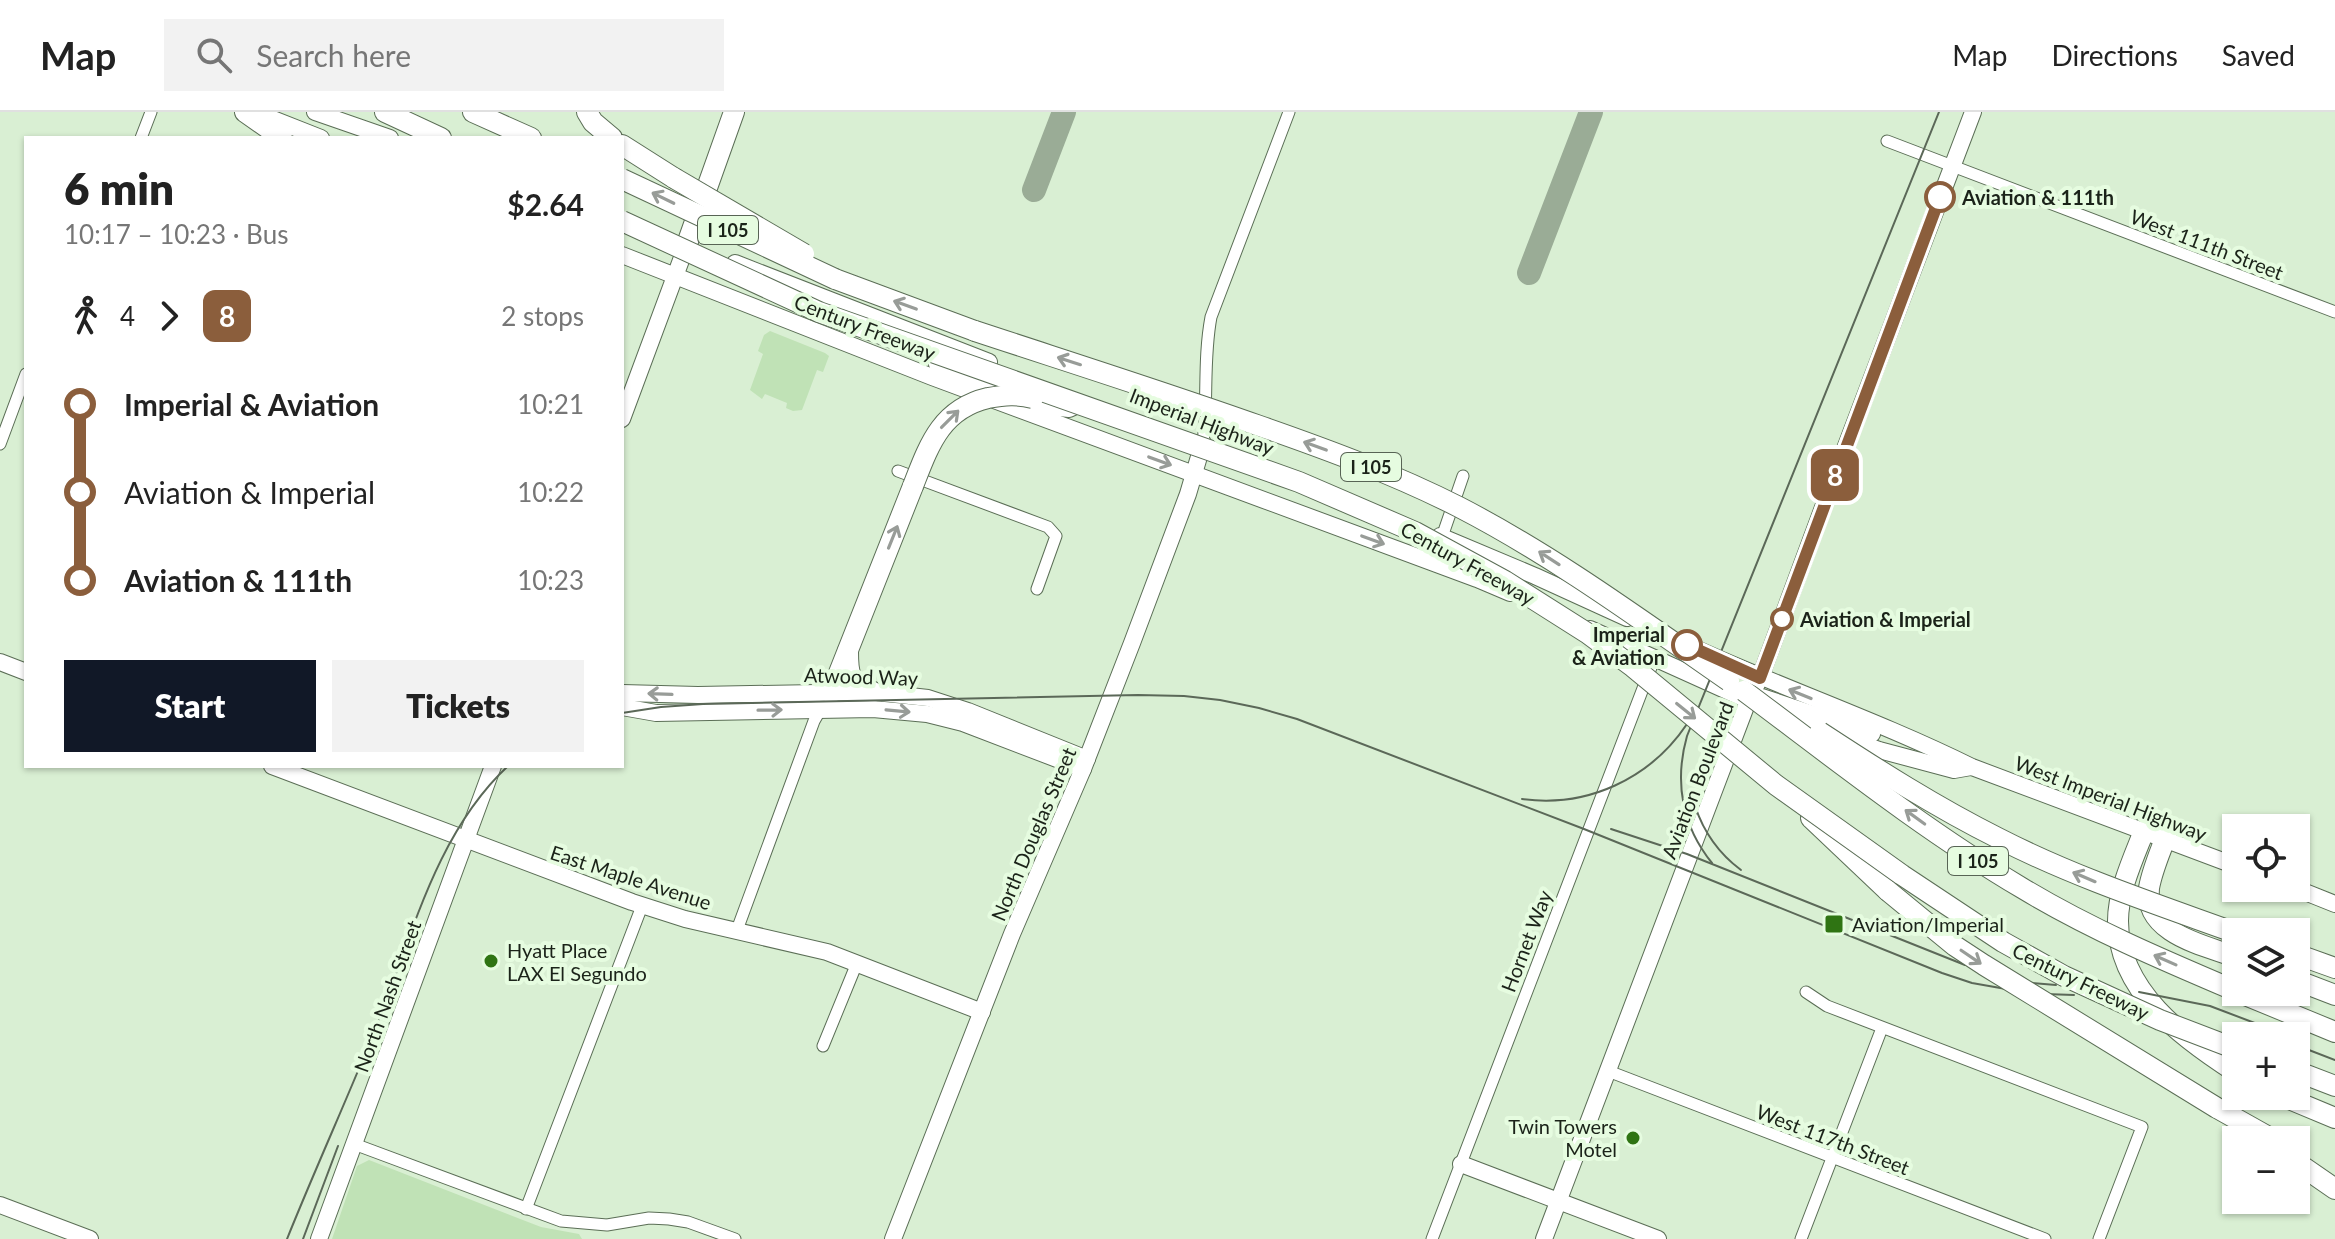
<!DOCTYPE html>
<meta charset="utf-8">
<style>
:root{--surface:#fff;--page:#f2f2f2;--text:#222;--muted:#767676;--line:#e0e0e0;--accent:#111827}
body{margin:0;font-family:Lato,sans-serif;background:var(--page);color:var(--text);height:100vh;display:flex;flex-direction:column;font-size:30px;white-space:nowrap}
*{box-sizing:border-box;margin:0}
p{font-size:26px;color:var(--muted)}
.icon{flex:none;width:44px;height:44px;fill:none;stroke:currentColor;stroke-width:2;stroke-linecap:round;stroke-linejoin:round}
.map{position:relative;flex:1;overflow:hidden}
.drawer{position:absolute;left:24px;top:24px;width:600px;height:632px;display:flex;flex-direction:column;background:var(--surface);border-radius:0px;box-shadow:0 2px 6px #0004}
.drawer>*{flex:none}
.badge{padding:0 16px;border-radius:12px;font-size:28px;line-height:52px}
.controls{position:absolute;left:2222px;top:702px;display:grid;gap:16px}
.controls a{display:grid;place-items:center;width:88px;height:88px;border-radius:0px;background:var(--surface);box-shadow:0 2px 6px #0004;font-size:40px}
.map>.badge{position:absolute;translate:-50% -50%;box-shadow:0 0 0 4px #fff}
.legs{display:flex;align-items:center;gap:12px;height:88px;padding:0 40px;font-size:26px}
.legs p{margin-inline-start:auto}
.summary{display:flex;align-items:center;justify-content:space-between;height:136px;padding:0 40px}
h1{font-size:44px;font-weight:800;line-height:60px}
.cta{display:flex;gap:16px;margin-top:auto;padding:16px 40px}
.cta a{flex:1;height:92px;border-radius:0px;background:var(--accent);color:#fff;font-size:32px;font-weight:800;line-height:92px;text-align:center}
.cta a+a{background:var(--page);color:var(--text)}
ul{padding:0 40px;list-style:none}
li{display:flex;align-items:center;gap:28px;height:88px;font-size:30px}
li i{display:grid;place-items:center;width:12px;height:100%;margin:0 10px;background:currentColor}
li i::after{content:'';width:20px;height:20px;margin:-10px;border:6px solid;border-radius:50%;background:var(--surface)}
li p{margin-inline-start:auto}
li:first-child i{background:linear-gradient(#0000 50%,currentColor 0)}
li:last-child i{background:linear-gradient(currentColor 50%,#0000 0)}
header{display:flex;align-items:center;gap:48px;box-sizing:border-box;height:112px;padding:0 40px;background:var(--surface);border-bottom:2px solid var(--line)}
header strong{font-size:38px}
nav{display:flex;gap:44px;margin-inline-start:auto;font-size:28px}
.search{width:560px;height:72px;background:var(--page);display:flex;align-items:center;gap:20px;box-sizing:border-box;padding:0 28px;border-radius:0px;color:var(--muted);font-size:30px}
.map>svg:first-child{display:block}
.green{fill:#c0e2b6}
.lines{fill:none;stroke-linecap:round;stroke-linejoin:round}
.taxiway{stroke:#9aac96;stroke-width:24}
.street-casing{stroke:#5b6e56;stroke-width:13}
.secondary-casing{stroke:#5b6e56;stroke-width:18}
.primary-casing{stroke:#5b6e56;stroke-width:18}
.highway-casing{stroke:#5b6e56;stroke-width:22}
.street{stroke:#fff;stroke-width:11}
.secondary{stroke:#fff;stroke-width:16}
.primary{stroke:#fff;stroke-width:16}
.highway{stroke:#fff;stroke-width:20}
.tram{stroke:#5b6858;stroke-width:2}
.highway-bridge-casing{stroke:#5b6e56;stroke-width:22;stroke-linecap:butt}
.highway-bridge{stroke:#fff;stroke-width:20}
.oneway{stroke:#989c98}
.line-1-casing{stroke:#fff;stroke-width:18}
.line-1{stroke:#8b5e3c;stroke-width:12}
.stop-1-dot{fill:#fff;stroke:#8b5e3c;stroke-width:4}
.poi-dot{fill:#2f7413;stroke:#e6fce0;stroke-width:3}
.labels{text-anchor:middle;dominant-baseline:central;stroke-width:8;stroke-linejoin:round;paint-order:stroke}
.shield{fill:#e6fce0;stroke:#586455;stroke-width:2}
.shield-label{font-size:18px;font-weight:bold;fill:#1b2319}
.stop-label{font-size:20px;font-weight:bold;fill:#1b2319;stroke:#e6fce0;text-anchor:start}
.street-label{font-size:20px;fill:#1b2319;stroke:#e6fce0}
.poi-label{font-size:20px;fill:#1b2319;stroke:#e6fce0;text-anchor:start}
</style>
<header>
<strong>Map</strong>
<div class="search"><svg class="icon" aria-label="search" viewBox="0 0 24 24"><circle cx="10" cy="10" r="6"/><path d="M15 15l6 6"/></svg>Search here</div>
<nav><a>Map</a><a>Directions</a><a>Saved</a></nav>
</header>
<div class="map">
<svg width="2335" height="1127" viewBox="0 0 2335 1127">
<rect width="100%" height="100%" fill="#d9efd3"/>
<g class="green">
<polygon points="770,219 825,241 829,244 823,260 817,258 802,298 793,299 786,296 787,291 765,282 762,287 750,278 763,242 758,239 764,223"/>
<polygon points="369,1048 541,1115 579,1122 582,1127 332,1127 357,1054"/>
</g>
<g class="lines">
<g class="taxiway">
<polyline points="1034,78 1064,0"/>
<polyline points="1529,161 1591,0"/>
</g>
<defs>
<g id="street">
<polyline points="141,26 151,0"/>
<polyline points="1887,29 2335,200"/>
<path d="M1203 331C1208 289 1203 247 1211 205L1289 0"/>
<polyline points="0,332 26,262"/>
<polyline points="898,359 1048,415 1056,424 1037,477"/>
<polyline points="1442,425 1463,364"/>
<polyline points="737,818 814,609 822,595"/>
<polyline points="1806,880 1827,894 2142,1015 2099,1127"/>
<polyline points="823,934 857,851"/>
<polyline points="1608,959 2045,1127"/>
<polyline points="354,1032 561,1109 607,1113 649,1106 669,1107 688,1110 735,1127"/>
<polyline points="526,1097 642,794"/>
<polyline points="1432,1127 1655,545"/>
<polyline points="1801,1127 1882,916"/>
</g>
<g id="secondary">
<polyline points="622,307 687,132"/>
<polyline points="0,550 26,560"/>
<polyline points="622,581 698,583 873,580 928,586 968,599 1087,647"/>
<polyline points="622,595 656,601 873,597 927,602 963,611 1083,657"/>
<polyline points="272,654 632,790 685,807 827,840 982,900"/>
<polyline points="1461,1052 1658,1127"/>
<polyline points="0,1093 90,1127"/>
<polyline points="319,1127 493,654"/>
<polyline points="893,1127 1012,822 1083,657 1132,531 1188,382 1203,331"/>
<polyline points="1544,1127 1748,589 1760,566 1835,363 1973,0"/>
</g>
<g id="primary">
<polyline points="255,0 321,26"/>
<polyline points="315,0 390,26"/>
<polyline points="622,143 932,265 1477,467 1510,481"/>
<polyline points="735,151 989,250"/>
<polyline points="937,252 1050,295 1069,297 1080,292"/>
<polyline points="1440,424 1535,464 1627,506"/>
<polyline points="1590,517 1754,591"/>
<path d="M1692 535C1785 577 1881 610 1972 655L2236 754"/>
<polyline points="1754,587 1762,585 1872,622"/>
<polyline points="1783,603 1879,638 1954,658 1971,655"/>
<polyline points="2295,776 2335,792"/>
</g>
<g id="highway">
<polyline points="245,0 282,26"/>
<polyline points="385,0 441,26"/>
<polyline points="473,0 531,26"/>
<polyline points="587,0 593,10 612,26"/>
<polyline points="622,33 674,66"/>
<polyline points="687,132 734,0"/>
<polyline points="835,167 975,219"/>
<path d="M848 539C848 564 849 570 873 580"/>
<polyline points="831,581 913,374"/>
<polyline points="1811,706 1888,779"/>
<path d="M2144 719C2133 747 2118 779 2118 809 2118 879 2183 926 2236 960"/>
<path d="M2165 727C2159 743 2152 759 2149 776 2144 822 2204 833 2236 845"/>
<polyline points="2296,842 2335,856"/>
<polyline points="2296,868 2335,883"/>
<polyline points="2238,880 2335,920"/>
<polyline points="2296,959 2335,974"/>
<polyline points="2282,984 2335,1006"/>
<polyline points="2217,996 2274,1028"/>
<polyline points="2296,1050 2335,1077"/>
</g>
</defs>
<use href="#street" class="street-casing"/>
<use href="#secondary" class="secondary-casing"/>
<use href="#primary" class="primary-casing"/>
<use href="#highway" class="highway-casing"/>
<use href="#street" class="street"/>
<use href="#secondary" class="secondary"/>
<use href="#primary" class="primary"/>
<use href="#highway" class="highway"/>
<g class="tram">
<polyline points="622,601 661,595 703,592 1138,583 1184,584 1220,588 1259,596 1297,607 1584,717 1942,861 1972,871 2006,877"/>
<path d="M1522 687C1587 696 1650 667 1687 612"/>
<path d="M1695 694C1704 721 1718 741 1741 758"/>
<polyline points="1611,717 1687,742 1965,853"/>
<path d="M1712 751C1682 714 1674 670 1687 624L1939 0"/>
<polyline points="2022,870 2056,873"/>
<polyline points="2139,880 2210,894 2289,924"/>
<polyline points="2045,882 2074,883"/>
<polyline points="2296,933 2335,948"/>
<path d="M287 1127C316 1055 348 985 377 913 412 824 436 721 508 654"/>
<polyline points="303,1127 338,1034"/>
</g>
<defs>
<g id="highway-bridge">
<polyline points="674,66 804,142"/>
<polyline points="622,67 835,167"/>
<polyline points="622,109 819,200 1299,370 1415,420 1505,469 1587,521 1633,555 1776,673 1902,763 2003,830 2064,864 2160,908 2236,937"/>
<path d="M975 219C1069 250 1164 280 1257 313 1326 337 1394 362 1459 395 1554 444 1641 508 1729 569"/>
<path d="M913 374C929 333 941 297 988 286 1005 283 1017 282 1033 286"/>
<path d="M1744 579C1835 647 1924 718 2022 776 2090 817 2163 848 2236 879"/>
<path d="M1820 620C1878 658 1936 695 1998 726 2074 765 2156 792 2236 821"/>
<polyline points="1888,779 1955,834 1984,853 2217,996"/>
</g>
</defs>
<use href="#highway-bridge" class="highway-bridge-casing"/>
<use href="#highway-bridge" class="highway-bridge"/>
</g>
<defs><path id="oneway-shaft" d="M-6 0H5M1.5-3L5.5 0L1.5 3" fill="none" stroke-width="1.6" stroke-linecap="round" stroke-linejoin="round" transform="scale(2)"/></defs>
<g class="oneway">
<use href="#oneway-shaft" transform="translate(663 86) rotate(-154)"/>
<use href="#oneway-shaft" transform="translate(905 193) rotate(-160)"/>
<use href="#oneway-shaft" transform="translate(1069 249) rotate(-162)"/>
<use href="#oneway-shaft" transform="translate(950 307) rotate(-45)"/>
<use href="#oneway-shaft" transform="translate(1315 334) rotate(-160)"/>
<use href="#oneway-shaft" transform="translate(1160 349) rotate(20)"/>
<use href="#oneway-shaft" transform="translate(893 425) rotate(-68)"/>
<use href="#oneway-shaft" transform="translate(1373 428) rotate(20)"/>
<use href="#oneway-shaft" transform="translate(1549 446) rotate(-147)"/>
<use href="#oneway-shaft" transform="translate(660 582) rotate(-178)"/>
<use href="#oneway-shaft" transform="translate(1800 582) rotate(-158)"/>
<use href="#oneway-shaft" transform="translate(770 598) rotate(-1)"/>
<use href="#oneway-shaft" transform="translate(898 599) rotate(5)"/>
<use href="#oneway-shaft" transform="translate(1686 599) rotate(39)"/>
<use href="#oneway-shaft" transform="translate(1915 705) rotate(-144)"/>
<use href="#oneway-shaft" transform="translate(2084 765) rotate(-157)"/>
<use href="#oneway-shaft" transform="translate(1971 845) rotate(34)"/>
<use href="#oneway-shaft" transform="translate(2165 848) rotate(-156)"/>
</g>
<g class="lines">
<defs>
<polyline id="line-1" points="1687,533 1760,566 1940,85"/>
</defs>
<use href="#line-1" class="line-1-casing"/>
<use href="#line-1" class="line-1"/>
</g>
<g class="stop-1-dot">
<circle cx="1940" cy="85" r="14"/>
<circle cx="1782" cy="507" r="10"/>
<circle cx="1687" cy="533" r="14"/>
</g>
<g class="poi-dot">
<rect x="1824" y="802" width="20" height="20" rx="4"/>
<circle cx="491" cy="849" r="8"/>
<circle cx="1633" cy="1026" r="8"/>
</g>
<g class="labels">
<g class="shield">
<rect x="698" y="104" width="60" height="28" rx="6"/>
<rect x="1341" y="341" width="60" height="28" rx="6"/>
<rect x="1948" y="735" width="60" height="28" rx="6"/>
</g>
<g class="shield-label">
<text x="728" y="118">I 105</text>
<text x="1371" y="355">I 105</text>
<text x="1978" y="749">I 105</text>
</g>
<g class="stop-label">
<text x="1962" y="85">Aviation &amp; 111th</text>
<text x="1800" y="507">Aviation &amp; Imperial</text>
<text x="1665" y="522" text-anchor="end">Imperial<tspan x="1665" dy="23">&amp; Aviation</tspan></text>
</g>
<g class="street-label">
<text transform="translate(2207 132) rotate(21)">West 111th Street</text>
<text transform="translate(865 215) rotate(21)">Century Freeway</text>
<text transform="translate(1202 309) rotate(21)">Imperial Highway</text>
<text transform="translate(1468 451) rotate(29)">Century Freeway</text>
<text transform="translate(861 564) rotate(2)">Atwood Way</text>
<text transform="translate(1697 668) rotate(-69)">Aviation Boulevard</text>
<text transform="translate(2111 686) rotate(21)">West Imperial Highway</text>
<text transform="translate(1033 722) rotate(-67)">North Douglas Street</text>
<text transform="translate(631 765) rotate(18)">East Maple Avenue</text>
<text transform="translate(1526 829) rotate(-69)">Hornet Way</text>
<text transform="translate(2081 869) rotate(26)">Century Freeway</text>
<text transform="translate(387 884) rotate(-70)">North Nash Street</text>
<text transform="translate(1833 1027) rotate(21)">West 117th Street</text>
</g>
<g class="poi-label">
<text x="1852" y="812">Aviation/Imperial</text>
<text x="507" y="838">Hyatt Place<tspan x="507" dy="23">LAX El Segundo</tspan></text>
<text x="1617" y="1014" text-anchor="end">Twin Towers<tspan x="1617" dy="23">Motel</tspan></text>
</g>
</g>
</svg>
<div class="controls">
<a><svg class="icon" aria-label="locate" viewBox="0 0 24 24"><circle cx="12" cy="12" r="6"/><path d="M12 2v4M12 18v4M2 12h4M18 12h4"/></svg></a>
<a><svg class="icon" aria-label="layers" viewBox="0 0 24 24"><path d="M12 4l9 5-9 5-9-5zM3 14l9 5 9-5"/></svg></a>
<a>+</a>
<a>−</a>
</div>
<b class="badge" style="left:1835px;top:363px;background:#8b5e3c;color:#fff">8</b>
<section class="drawer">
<div class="summary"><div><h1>6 min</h1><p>10:17 – 10:23 · Bus</p></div><b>$2.64</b></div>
<div class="legs"><svg class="icon" aria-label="walk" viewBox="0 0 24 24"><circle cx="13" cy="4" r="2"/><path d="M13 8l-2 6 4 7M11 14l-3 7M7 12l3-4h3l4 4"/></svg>4<svg class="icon" aria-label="forward" viewBox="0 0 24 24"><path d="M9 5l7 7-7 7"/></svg><b class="badge" style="background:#8b5e3c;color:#fff">8</b><p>2 stops</p></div>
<ul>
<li><i style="color:#8b5e3c"></i><b>Imperial &amp; Aviation</b><p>10:21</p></li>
<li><i style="color:#8b5e3c"></i><span>Aviation &amp; Imperial</span><p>10:22</p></li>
<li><i style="color:#8b5e3c"></i><b>Aviation &amp; 111th</b><p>10:23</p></li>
</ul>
<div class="cta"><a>Start</a><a>Tickets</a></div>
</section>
</div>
